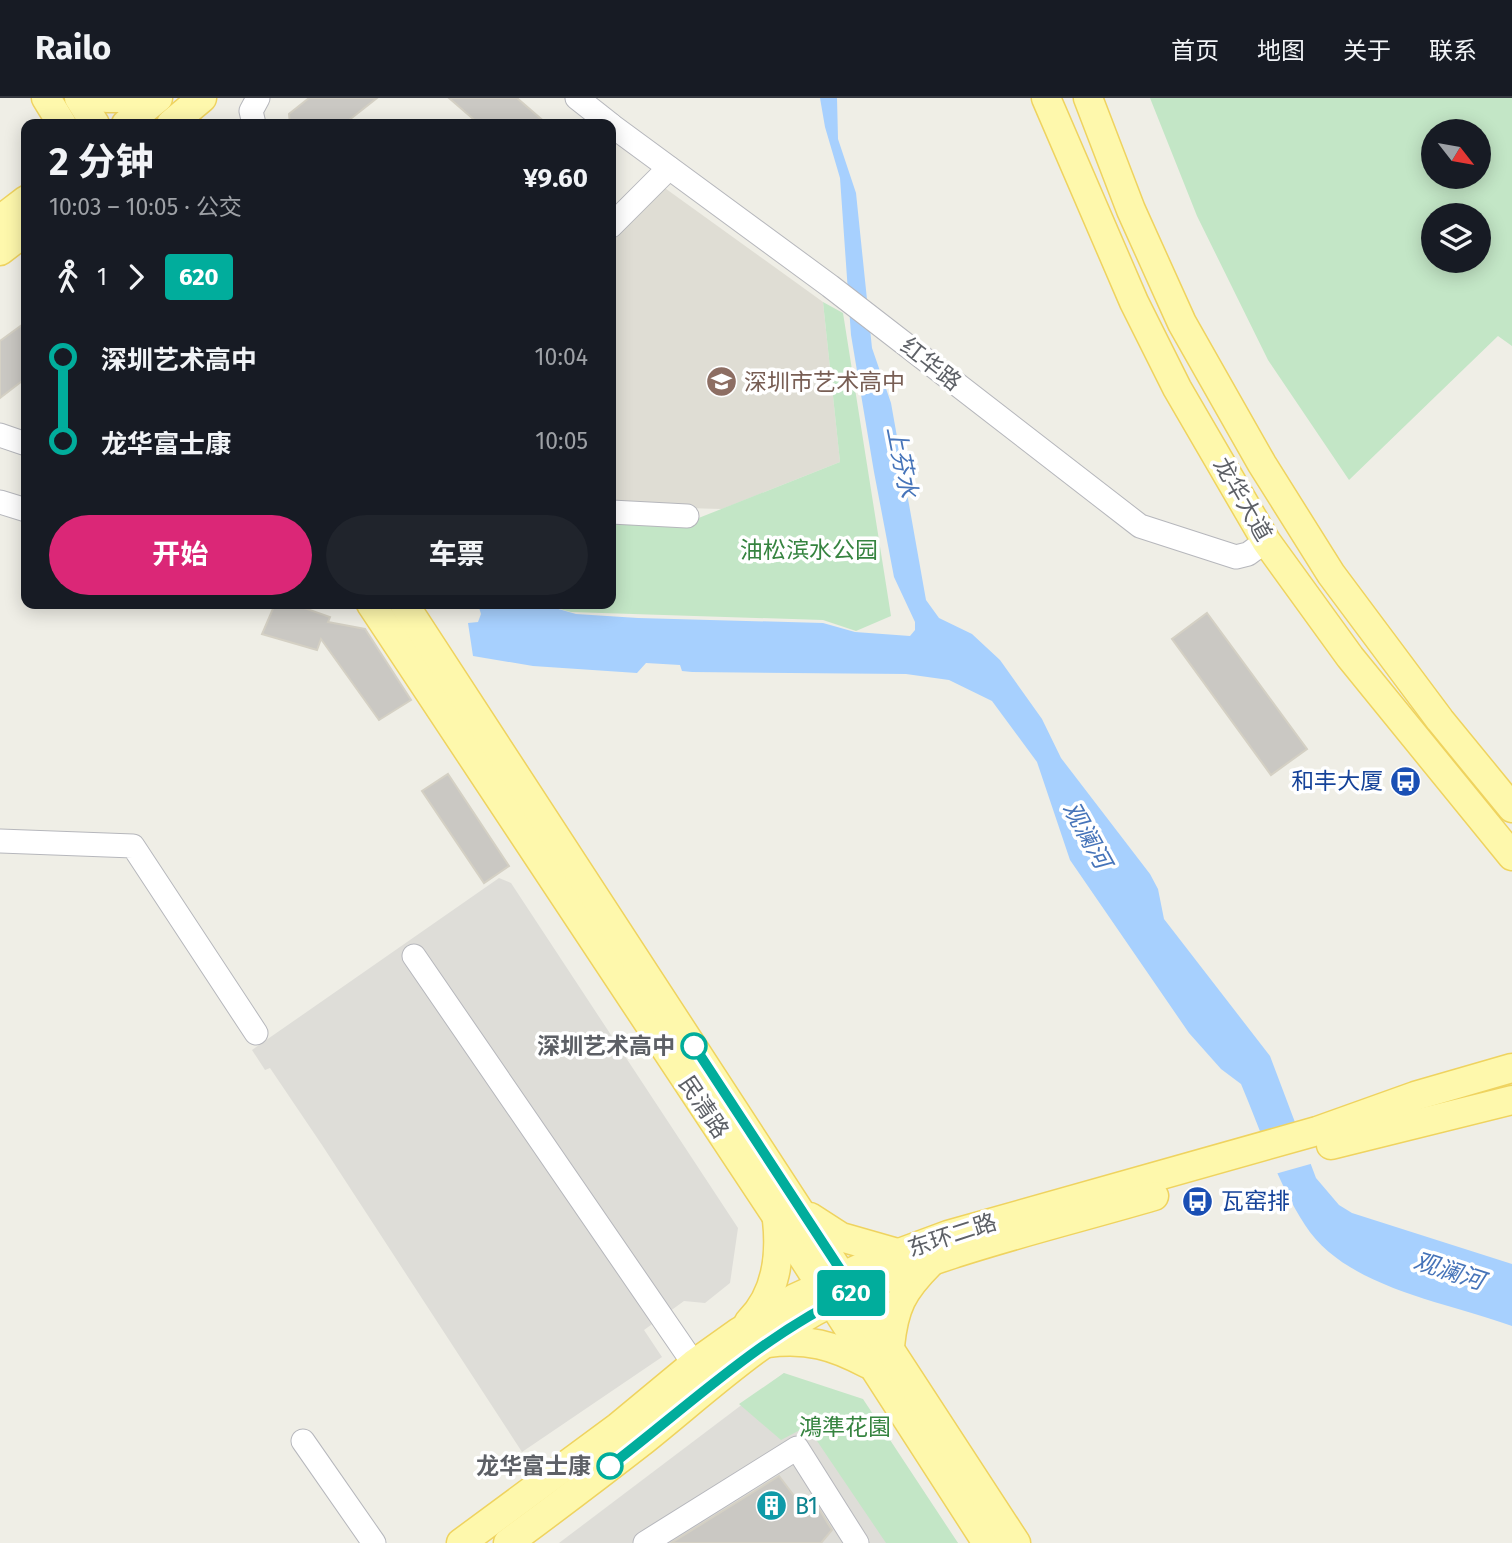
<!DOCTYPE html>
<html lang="zh">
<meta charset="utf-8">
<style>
:root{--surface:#171b24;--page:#20242c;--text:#f1f3f6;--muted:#9ea1a6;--line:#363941;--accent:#db2777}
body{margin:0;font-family:"Fira Sans","Noto Sans SC",sans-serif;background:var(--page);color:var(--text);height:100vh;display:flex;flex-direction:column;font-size:26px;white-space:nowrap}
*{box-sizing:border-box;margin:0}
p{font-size:23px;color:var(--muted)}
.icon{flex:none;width:38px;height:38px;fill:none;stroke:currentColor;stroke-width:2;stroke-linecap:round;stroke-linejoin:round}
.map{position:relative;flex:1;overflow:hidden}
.sheet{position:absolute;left:21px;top:21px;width:595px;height:490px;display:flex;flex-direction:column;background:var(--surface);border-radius:14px;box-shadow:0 4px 18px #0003}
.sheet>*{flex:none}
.badge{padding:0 14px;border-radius:5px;font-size:24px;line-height:46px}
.needle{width:46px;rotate:121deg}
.buttons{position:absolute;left:1421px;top:21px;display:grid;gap:14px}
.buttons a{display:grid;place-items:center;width:70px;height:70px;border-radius:50%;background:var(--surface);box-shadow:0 4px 18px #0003;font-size:35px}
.map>.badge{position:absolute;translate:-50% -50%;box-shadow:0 0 0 4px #fff}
.legs{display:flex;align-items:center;gap:10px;height:77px;padding:0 28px;font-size:23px}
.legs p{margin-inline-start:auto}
.head{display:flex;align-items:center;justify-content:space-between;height:119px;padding:0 28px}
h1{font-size:38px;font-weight:700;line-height:52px}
.button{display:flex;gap:14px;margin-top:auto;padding:14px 28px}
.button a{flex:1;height:80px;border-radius:42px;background:var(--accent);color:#fff;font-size:28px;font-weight:700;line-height:80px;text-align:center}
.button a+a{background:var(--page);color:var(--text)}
ul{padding:0 28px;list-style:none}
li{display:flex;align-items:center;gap:24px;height:84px;font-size:26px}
li i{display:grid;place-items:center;width:10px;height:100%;margin:0 9px;background:currentColor}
li i::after{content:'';width:18px;height:18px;margin:-9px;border:5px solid;border-radius:50%;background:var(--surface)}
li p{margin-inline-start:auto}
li:first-child i{background:linear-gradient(#0000 50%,currentColor 0)}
li:last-child i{background:linear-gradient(currentColor 50%,#0000 0)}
header{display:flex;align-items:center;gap:42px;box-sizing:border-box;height:98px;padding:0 35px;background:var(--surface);border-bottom:2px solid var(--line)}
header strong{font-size:33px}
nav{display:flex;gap:38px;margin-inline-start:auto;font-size:24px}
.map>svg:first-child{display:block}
.industrial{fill:#deddd8}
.education{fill:#dfddd4}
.green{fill:#c3e6c6;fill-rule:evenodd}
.water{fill:#a7d0fe}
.pier{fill:#efeee6}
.building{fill:#cac8c3;stroke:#d4d0c4;stroke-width:2}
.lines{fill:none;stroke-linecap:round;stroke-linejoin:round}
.minor-casing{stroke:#b6b7bc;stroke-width:25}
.major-casing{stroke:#efd35f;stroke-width:31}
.minor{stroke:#fff;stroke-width:23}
.major{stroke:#fef8ac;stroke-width:28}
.line-1-casing{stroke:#fff;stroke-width:16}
.line-1{stroke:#01ad9c;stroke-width:10}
.stop-1-dot{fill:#fff;stroke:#01ad9c;stroke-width:3.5}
.labels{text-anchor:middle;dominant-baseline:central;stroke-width:7;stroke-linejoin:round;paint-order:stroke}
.street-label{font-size:23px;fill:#5d6066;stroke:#fff}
.education-label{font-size:23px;fill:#785e54;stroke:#fff;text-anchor:start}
.park-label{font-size:23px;fill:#368440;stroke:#fff}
.transit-label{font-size:23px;fill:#164399;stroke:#fff;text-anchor:end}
.stop-label{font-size:23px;font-weight:bold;fill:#5d6066;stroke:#fff;text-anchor:end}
.culture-label{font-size:23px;fill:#0d838f;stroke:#fff;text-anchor:start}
.water-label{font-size:24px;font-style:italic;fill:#4674b9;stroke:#fff}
</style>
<header>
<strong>Railo</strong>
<nav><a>首页</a><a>地图</a><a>关于</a><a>联系</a></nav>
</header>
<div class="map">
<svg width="1512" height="1445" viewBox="0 0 1512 1445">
<rect width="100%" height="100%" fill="#efeee6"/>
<g class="industrial">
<polygon points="499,780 511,785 738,1130 730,1185 705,1205 684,1203 644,1232 662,1259 522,1354 322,1047 270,970 265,972 252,952"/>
<polygon points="784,1275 958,1445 559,1445"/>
</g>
<polygon class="education" points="662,88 823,204 840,364 722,411 611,408 611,144"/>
<g class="green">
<path d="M1150 0H1512V248L1498 238 1349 382 1268 262 1197 118ZM1433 33H1479V79H1433ZM1433 117H1479V163H1433Z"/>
<polygon points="823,204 843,215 891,518 856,533 823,522 571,514 541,506 611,506 611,420 691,423 840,364"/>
<polygon points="784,1275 863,1301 958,1445 886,1445 815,1340 802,1331 781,1342 739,1306"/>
</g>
<path class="water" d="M820 0H837L838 41 856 95 872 250 891 305 926 502 939 520 972 536 1000 562 1042 621 1061 660 1150 776 1158 791 1164 821 1270 958 1316 1080 1339 1107 1352 1115 1512 1166V1228C1447 1204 1345 1190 1305 1127 1277 1084 1261 1033 1241 986L1221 971 1189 935 1070 762 1037 664 992 603 949 582 906 576 692 574 682 573 680 567 646 565 637 575 533 568 473 558 468 525 478 524 481 516 478 506H541L576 516 638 520 823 525 855 534 910 538 915 532V524L894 479 874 374 851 237 840 80 825 29Z"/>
<g class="pier">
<polygon points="148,0 220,0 232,15 220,26 168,26"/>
<polygon points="1299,1024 1314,1065 1275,1076 1258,1035"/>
</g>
<g class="building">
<polygon points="309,0 377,0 344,26 290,26 289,16"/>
<polygon points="449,0 517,0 547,26 479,26"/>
<polygon points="26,224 26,280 0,300 0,243"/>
<polygon points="275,506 293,506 330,519 328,524 365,531 411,602 379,622 321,541 317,552 262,536"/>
<polygon points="1207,515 1307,651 1271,677 1172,541"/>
<polygon points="448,676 509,768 484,785 422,693"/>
<polygon points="779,1378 798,1403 814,1403 832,1432 821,1445 671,1445"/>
</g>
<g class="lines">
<defs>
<g id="minor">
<polyline points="577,0 610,26"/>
<polyline points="254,26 251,13 258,0"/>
<polyline points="611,27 830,188 1140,428 1236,459 1248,456 1266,443"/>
<polyline points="611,128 669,70"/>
<polyline points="0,337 26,346"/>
<polyline points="0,404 26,412"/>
<polyline points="611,414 687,418"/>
<polyline points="0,743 133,748 256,935"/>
<polyline points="414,858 694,1266"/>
<polyline points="303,1343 374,1445"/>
<polyline points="645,1445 797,1350 857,1445"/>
</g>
<g id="major">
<polyline points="46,0 62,26"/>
<polyline points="79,0 95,26"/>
<polyline points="107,0 128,0"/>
<polyline points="1046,0 1134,204 1177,290 1266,443 1350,559 1512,758"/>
<polyline points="1088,0 1131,112 1182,225 1262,366 1331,476 1440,622 1512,710"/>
<polyline points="126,26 158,0"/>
<polyline points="171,26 202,0"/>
<polyline points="0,122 26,102"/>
<polyline points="0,153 26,133"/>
<polyline points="371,506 777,1119 987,1445"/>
<polyline points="404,506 1016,1445"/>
<polyline points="1331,1047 1512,1002"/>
<polyline points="810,1119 841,1139 897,1155"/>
<path d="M749 1224C776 1197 781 1158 777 1122"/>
<path d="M767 1245C807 1240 833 1247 868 1266"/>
<path d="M890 1248C894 1209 902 1193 930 1165"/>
<polyline points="461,1445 618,1329 694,1266 739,1234 795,1200 867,1167 948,1137 1317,1033 1415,998 1512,970"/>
<path d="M508 1445C554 1411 599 1377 644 1342 705 1293 761 1240 832 1204 930 1155 1049 1129 1154 1098"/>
</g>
</defs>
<use href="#minor" class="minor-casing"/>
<use href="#major" class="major-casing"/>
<use href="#minor" class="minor"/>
<use href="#major" class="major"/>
</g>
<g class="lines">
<defs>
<path id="line-1" d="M610 1368C691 1306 762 1237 855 1194L694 948"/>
</defs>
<use href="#line-1" class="line-1-casing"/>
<use href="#line-1" class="line-1"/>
</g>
<defs>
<symbol id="school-disc" viewBox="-11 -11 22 22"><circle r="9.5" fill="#8d6e63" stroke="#fff"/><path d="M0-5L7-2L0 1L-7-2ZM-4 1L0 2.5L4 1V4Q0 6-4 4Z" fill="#fff"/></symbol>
<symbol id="bus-disc" viewBox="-11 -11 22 22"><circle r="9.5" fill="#1a4fb4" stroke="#fff"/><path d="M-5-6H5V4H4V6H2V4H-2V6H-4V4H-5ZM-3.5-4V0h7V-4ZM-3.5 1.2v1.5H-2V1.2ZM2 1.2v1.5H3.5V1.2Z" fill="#fff"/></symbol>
<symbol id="building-disc" viewBox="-11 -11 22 22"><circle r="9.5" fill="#0f9aa8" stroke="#fff"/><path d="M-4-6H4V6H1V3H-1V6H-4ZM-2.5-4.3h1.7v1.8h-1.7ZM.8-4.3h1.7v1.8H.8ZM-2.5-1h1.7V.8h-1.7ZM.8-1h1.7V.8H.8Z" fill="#fff"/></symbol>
</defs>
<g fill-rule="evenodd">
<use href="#school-disc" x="704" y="266" width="35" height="35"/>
<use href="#bus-disc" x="1388" y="666" width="35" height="35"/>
<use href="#bus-disc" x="1180" y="1086" width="35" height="35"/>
<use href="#building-disc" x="754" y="1390" width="35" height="35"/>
</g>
<g class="stop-1-dot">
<circle cx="694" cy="948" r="12"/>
<circle cx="610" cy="1368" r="12"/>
</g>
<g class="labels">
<g class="street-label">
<text transform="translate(931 266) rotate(38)">红华路</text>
<text transform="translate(1243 401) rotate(60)">龙华大道</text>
<text transform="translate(704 1009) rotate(56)">民清路</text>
<text transform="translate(952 1137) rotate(-18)">东环二路</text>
</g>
<g class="education-label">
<text x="744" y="284">深圳市艺术高中</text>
</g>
<g class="park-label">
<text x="809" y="452">油松滨水公园</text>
<text x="845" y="1329">鴻準花園</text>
</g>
<g class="transit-label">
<text x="1383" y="683">和丰大厦</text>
<text x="1221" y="1103" text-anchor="start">瓦窑排</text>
</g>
<g class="stop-label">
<text x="675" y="948">深圳艺术高中</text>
<text x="591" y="1368">龙华富士康</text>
</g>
<g class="culture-label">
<text x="795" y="1408">B1</text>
</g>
<g class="water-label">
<text transform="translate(902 364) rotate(79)">上芬水</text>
<text transform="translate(1087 737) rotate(61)">观澜河</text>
<text transform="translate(1449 1173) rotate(18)">观澜河</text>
</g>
</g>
</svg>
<div class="buttons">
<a><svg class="needle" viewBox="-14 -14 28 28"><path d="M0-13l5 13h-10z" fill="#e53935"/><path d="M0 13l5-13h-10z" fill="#9ea1a6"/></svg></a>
<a><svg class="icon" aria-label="layers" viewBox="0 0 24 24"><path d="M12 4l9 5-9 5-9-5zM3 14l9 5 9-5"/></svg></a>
</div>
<b class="badge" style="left:851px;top:1195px;background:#01ad9c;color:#fff">620</b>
<section class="sheet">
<div class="head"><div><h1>2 分钟</h1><p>10:03 – 10:05 · 公交</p></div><b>¥9.60</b></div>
<div class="legs"><svg class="icon" aria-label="walk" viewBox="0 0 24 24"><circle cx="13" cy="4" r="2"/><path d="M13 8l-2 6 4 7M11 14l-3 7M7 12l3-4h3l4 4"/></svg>1<svg class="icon" aria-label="forward" viewBox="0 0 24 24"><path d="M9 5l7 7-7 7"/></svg><b class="badge" style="background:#01ad9c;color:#fff">620</b></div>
<ul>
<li><i style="color:#01ad9c"></i><b>深圳艺术高中</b><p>10:04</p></li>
<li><i style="color:#01ad9c"></i><b>龙华富士康</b><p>10:05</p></li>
</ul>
<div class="button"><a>开始</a><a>车票</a></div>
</section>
</div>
